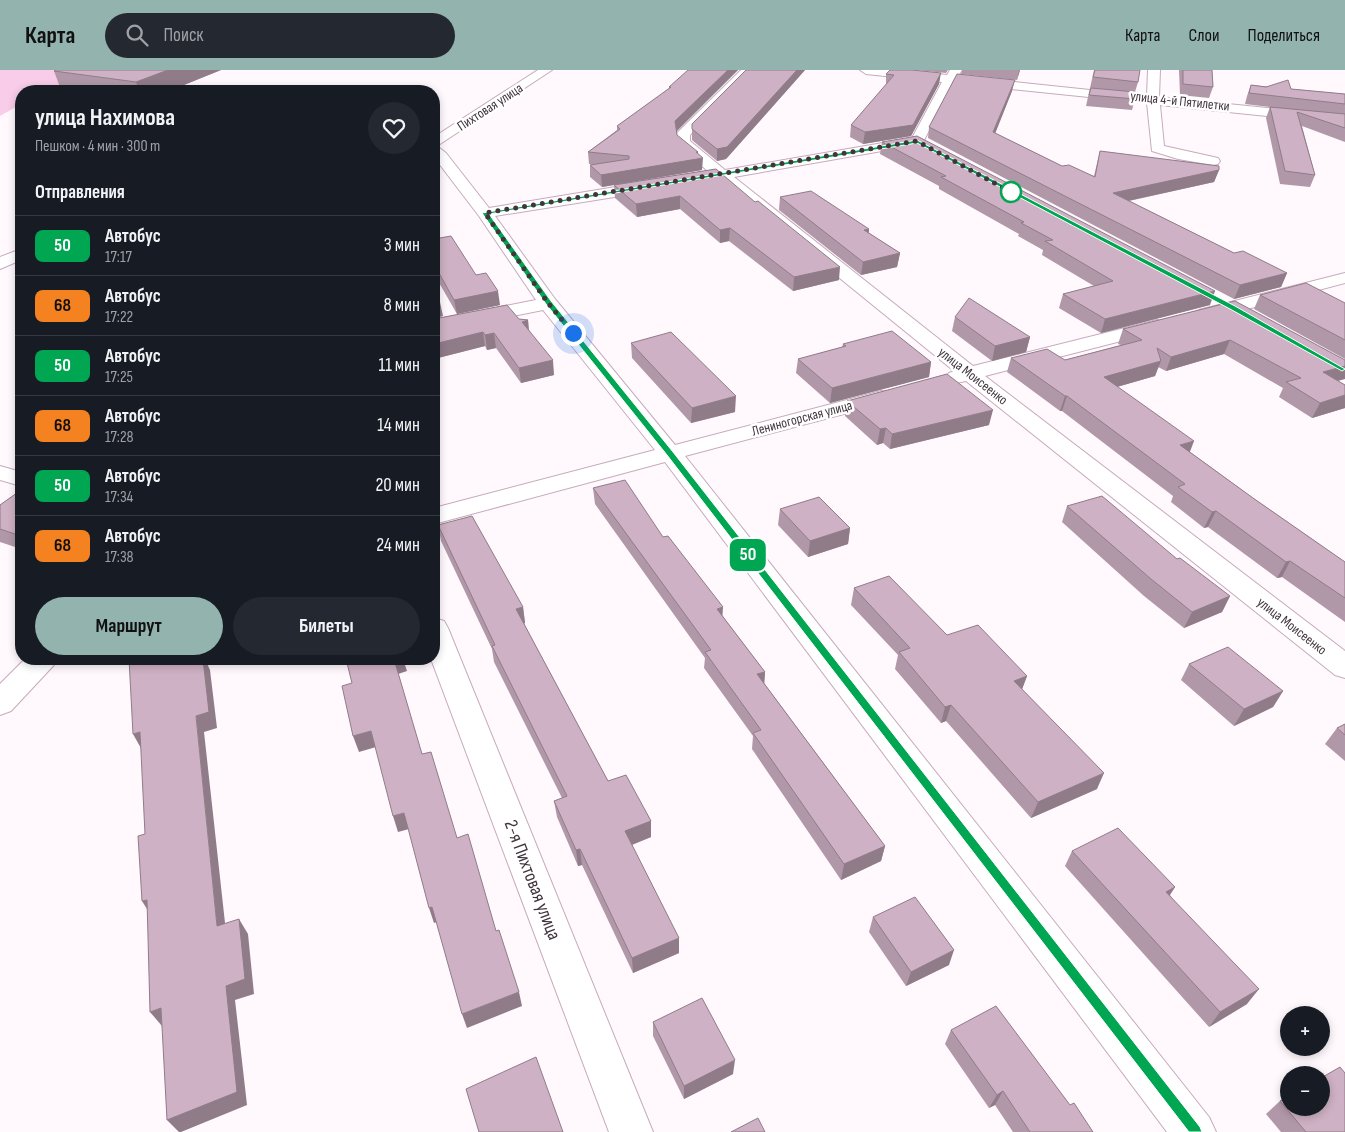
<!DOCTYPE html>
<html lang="ru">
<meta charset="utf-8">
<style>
:root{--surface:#171b24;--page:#242831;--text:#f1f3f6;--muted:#9ea1a6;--line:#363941;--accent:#92b3ae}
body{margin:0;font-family:"Sofia Sans Condensed",sans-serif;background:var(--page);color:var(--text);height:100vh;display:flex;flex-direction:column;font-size:19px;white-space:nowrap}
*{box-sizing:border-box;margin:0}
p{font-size:16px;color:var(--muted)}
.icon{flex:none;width:28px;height:28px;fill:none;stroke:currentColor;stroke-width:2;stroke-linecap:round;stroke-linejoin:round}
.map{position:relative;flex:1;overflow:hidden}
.panel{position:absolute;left:15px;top:15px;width:425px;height:580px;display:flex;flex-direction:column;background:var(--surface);border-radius:20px;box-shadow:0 2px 8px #0003}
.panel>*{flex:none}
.badge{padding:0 10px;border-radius:8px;font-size:18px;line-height:32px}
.fabs{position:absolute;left:1280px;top:936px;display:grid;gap:10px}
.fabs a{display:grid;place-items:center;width:50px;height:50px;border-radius:50%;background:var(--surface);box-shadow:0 2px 8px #0003;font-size:25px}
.you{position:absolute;width:25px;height:25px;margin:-12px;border:4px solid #fff;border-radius:50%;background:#1a73e8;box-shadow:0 0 0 8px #1a73e833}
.map>.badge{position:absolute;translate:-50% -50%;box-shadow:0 0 0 2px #fff}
h2{padding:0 20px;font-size:19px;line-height:45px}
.round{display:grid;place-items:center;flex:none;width:52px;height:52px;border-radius:26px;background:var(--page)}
.headline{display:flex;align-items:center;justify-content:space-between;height:85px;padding:0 20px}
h1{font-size:24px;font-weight:700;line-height:38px}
.cta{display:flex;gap:10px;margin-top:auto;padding:10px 20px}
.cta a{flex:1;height:58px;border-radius:30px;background:var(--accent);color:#111;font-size:20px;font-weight:700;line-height:58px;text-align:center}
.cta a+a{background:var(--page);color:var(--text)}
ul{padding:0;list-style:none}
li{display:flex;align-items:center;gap:15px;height:60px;padding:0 20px;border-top:1px solid var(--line)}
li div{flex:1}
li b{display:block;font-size:19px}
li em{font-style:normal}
li .badge{min-width:55px;font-weight:700;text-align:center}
header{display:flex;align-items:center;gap:30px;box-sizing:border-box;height:70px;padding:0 25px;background:var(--accent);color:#111}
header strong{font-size:24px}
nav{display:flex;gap:28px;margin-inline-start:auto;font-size:18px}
.search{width:350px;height:45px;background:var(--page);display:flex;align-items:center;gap:12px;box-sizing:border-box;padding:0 18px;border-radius:28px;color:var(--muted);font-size:19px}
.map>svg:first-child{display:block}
.green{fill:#f9ccea}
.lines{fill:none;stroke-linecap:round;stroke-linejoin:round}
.minor-casing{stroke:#c7aabd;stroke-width:2}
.minor{fill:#fff;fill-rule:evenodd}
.wall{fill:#b198a9}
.shaded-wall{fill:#907c89}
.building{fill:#ceb1c4;stroke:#907c89}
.line{fill:#00a651;stroke:#fff}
.walk{stroke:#41353d;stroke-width:5;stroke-dasharray:0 9}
.stop-dot{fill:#fff;stroke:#00a651;stroke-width:2.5}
.labels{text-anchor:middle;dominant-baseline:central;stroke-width:5;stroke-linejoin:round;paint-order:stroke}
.far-street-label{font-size:14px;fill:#41353d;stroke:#fff}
.near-street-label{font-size:19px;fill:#41353d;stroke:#fff}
</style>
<header>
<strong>Карта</strong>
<div class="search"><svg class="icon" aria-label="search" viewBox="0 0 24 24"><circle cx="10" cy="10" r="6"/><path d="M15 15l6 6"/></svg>Поиск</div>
<nav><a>Карта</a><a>Слои</a><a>Поделиться</a></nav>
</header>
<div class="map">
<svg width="1345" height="1062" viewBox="0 0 1345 1062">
<rect width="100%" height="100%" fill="#fff8fc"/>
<polygon class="green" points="0,0 98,0 44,21 21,21 21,34 0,46"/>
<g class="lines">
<defs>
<g id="minor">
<polygon points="538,0 552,0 437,76 446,83 489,138 652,111 657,113 660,116 657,119 652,121 495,146 555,229 675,375 881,321 889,322 892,327 889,332 685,386 1209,1047 1216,1062 1167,1062 665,392 434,454 434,438 655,380 543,240 434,262 434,250 536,230 479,146 434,87 434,67"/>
<polygon points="741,0 754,0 690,65 690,71 725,100 912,68 942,12 866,4 860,0 900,0 947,5 950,0 962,0 958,6 1147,26 1148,0 1160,0 1159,27 1345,46 1345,54 1160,35 1164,76 1218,88 1220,91 1218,94 1213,95 1178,89 1152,81 1147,33 954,13 922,74 734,107 973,296 1157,250 1164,252 1167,256 1164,260 985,306 1345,581 1345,608 1335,605 966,311 956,313 949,311 946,307 949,303 954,301 719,110 706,110 704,107 710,103 678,75 676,64"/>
<polygon points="21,179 21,190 0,199 0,187"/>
<polygon points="1345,203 1345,213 1206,250 1199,248 1196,244 1199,240"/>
<polygon points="0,396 21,402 21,416 0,410"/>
<polygon points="434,548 444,551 448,558 653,1062 609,1062 431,589 434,589"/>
<polygon points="25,589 58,589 53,596 11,641 0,645 0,614"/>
</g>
</defs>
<use href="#minor" class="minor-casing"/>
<use href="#minor" class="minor"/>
</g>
<g class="wall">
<polygon points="56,0 221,0 169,21 70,21 61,20 54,1"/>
<polygon points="738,0 676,61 677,65 698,84 702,100 602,117 590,107 590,95 592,94 589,94 588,82 617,60 617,56 669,19 669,17"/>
<polygon points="746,0 805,0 726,89 717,91 692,70 692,54"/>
<polygon points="890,0 939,14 911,66 863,74 850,67 851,55 886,15 886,4"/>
<polygon points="916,0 948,0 946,3"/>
<polygon points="962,0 1020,0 1017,10 961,4"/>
<polygon points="1094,0 1138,12 1135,22 1135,29 1132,40 1086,36"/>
<polygon points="1179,0 1212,0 1213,17 1209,28 1180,25"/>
<polygon points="1251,15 1345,24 1345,72 1302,56 1315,105 1310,117 1280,114 1266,48 1270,37 1245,34 1247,26"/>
<polygon points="1012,21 995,63 1062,96 1094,106 1100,81 1219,100 1214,112 1129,131 1234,183 1287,203 1281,217 1234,229 928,68 929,57"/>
<polygon points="882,72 1210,235 1101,263 1059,238 1063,224 1094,216 1042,185 1043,180 1018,166 1019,164 939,119 939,116 880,84"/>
<polygon points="716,99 839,210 793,221 729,171 720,173 680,139 637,147 615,128 614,115"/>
<polygon points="780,127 869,159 869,163 900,183 897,197 861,205 779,140"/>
<polygon points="434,169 476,205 500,235 457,244 434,204"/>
<polygon points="1260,225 1345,233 1345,289 1254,239"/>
<polygon points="1235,231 1338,311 1345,315 1345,338 1312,348 1279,327 1283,318 1224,284 1166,301 1158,297 1155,306 1117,317 1190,382 1253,428 1345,492 1345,552 1282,507 1277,508 1208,457 1204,458 1171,432 1173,426 1062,341 1060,341 1007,302 1011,288 1065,290 1121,275 1118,274 1123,259"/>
<polygon points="955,247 1030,267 1026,282 992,291 952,261"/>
<polygon points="434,249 519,249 528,250 529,260 554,305 521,313 496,278 487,280 485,276 434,289"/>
<polygon points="631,273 735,342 691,353 632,288"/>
<polygon points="843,274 931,292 929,307 830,333 796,303 798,289 842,277"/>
<polygon points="847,331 989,355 890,379 883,373 877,375 845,346"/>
<polygon points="593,418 663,467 765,602 764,613 885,776 881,791 841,810 752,679 753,666 704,598 705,588 595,434"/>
<polygon points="21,420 21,479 0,472 0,435"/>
<polygon points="1067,436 1177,489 1230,526 1222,542 1184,558 1144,526 1062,452"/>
<polygon points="780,439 850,458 848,474 808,487 778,455"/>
<polygon points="438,455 523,537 525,553 524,554 608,711 651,751 651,767 632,775 679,883 633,903 582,795 578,796 557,747 554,731 562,728 494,592 492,579 441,471"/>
<polygon points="854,518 1027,606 1022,619 1097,719 1031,748 946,651 941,653 895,599 898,585 851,535"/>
<polygon points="1189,594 1283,621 1273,637 1234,656 1181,610"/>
<polygon points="1345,654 1345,691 1325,674 1337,658"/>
<polygon points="1072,781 1175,817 1170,825 1247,934 1209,957 1065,796"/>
<polygon points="873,847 949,895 906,916 869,862"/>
<polygon points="653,952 733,1004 684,1029 653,966"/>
<polygon points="951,960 1093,1062 1013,1062 995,1035 989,1038 945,974"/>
<polygon points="1280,1031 1345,1062 1281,1062 1266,1044"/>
</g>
<g class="shaded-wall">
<polygon points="168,0 221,0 169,21 139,21 136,12"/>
<polygon points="728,0 738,0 675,63 675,51"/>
<polygon points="797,0 805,0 726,89 717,91 717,79"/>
<polygon points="1019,0 1020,0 1017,10"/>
<polygon points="941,3 939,14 911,66 863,74 865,62"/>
<polygon points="1015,10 1012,21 991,74 993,62"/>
<polygon points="698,82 698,89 703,88 702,100 602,117 601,105"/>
<polygon points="1219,100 1214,112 1109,135 1113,123"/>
<polygon points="680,126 680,139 637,147 636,134"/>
<polygon points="730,158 729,171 720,173 720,160"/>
<polygon points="869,159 868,172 864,160"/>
<polygon points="900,183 897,197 861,205 863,192"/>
<polygon points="840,197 839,210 793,221 794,207"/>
<polygon points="1287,203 1281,217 1234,229 1240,215"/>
<polygon points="498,221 500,235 457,244 454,230"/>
<polygon points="1215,221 1210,235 1101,263 1105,249"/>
<polygon points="440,232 443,246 434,249 434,234"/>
<polygon points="528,250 529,265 522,252"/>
<polygon points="483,262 485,276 434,289 434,274"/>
<polygon points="494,263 496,278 487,280 485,265"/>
<polygon points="1030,267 1026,282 992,291 995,276"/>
<polygon points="1230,270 1224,284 1166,301 1171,287"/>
<polygon points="553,290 554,305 521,313 519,298"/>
<polygon points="1161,291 1155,306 1099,322 1104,307"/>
<polygon points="931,292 929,307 830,333 832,318"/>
<polygon points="1345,296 1345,309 1316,317 1323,302"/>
<polygon points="1345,325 1345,338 1312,348 1320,333"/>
<polygon points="736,326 735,342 691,353 692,338"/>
<polygon points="1065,326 1067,326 1062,341 1060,341"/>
<polygon points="993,340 989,355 890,379 892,364"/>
<polygon points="886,358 883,373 877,375 880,359"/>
<polygon points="1194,371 1188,387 1180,375"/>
<polygon points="1216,441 1208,457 1204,458 1212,442"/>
<polygon points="850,458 848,474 808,487 810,471"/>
<polygon points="1290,491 1282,507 1277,508 1286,492"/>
<polygon points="1230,526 1222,542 1184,558 1192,542"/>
<polygon points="523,537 525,553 518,555 516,539"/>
<polygon points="723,537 722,553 717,539"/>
<polygon points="203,589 205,589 210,600 217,658 204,662 227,871 217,856 196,646"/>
<polygon points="394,589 403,589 407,601 398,604"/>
<polygon points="765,602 764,618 757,604"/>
<polygon points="1027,606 1021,622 1014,611"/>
<polygon points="1283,621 1273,637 1234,656 1244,639"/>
<polygon points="951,635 946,651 941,653 945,637"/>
<polygon points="371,661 376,677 359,682 353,666"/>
<polygon points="140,662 142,680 133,664"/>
<polygon points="1104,703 1097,719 1031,748 1038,732"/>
<polygon points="404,743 409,759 398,762 393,746"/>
<polygon points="651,751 651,767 626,777 625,761"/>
<polygon points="885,776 881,791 841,810 844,794"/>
<polygon points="580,779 582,795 578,796 576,780"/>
<polygon points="1175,817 1165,832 1166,822"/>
<polygon points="147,830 152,847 142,831"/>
<polygon points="432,837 437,852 434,853 429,838"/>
<polygon points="239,849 248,864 254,924 235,930 247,1035 181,1062 179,1062 167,1050 226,916"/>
<polygon points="679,868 679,883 633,903 632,888"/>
<polygon points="954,880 949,895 906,916 911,902"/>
<polygon points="1259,919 1247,934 1209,957 1220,942"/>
<polygon points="519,922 522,936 467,958 462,944"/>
<polygon points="161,938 162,956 150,942"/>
<polygon points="735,990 733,1004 684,1029 684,1016"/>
<polygon points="1003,1021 995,1035 989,1038 997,1025"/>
</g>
<g class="building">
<polygon points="56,0 168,0 136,12 54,1"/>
<polygon points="688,0 728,0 675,51 677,65 698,82 696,82 703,88 601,105 590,95 629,89 629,86 588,82 620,59 617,56 671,17 669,17"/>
<polygon points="746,0 797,0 727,77 717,79 692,59 692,54"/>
<polygon points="890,0 912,0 941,3 913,55 865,62 851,55 894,5 886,4"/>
<polygon points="1095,0 1140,0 1138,12 1093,7"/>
<polygon points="1183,0 1212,0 1213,17 1183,14"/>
<polygon points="957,4 1015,10 993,62 1062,96 1069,95 1095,107 1100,81 1219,96 1219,100 1113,123 1234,183 1243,181 1287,203 1240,215 929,57"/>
<polygon points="1288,10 1291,19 1345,24 1345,34 1249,23 1251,15 1266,17"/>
<polygon points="1091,18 1136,22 1135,29 1089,25"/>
<polygon points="1270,37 1345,44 1345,58 1297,42 1315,105 1285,101"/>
<polygon points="917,66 1215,221 1105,249 1063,224 1113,211 1045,171 1053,170 1021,153 1024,152 941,107 946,106 882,72"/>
<polygon points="716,99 755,132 758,131 840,197 794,207 730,158 720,160 680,126 636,134 614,115"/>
<polygon points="811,121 869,159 864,160 900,183 863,192 780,127"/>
<polygon points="451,166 476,205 486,203 498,221 454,230 434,194 434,169"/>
<polygon points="1306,213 1345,233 1345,270 1260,225"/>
<polygon points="969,228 1030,267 995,276 955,247"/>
<polygon points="434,231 440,232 434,234"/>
<polygon points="1235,231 1345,290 1345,296 1323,302 1345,315 1345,325 1320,333 1286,312 1301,308 1230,270 1171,287 1157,278 1161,291 1104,307 1194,371 1180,375 1253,428 1345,492 1345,528 1290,491 1286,492 1216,441 1212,442 1178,417 1185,414 1067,326 1065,326 1011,288 1047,279 1065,290 1142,270 1123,259"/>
<polygon points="507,235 519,249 528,250 522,252 553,290 519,298 494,263 485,265 483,262 434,274 434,249"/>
<polygon points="892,261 931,292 832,318 798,289 846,276 843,274"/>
<polygon points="671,262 736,326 692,338 631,273"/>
<polygon points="947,304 993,340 892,364 886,358 880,359 847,331"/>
<polygon points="625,410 663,467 668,466 723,537 717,539 765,602 757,604 885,776 844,794 753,663 761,660 705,582 711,580 593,418"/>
<polygon points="21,420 21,466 0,459 0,435"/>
<polygon points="1102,426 1177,489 1180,488 1230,526 1192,542 1151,509 1067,436"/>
<polygon points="819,427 850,458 810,471 780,439"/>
<polygon points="472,446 523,537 516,539 608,711 626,705 651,751 625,761 679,868 632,888 580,779 576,780 554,731 567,726 492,576 495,575 438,455"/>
<polygon points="889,506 947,565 978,555 1027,606 1014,611 1104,703 1038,732 951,635 945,637 899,582 910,578 854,518"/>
<polygon points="1228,577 1283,621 1244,639 1189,594"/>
<polygon points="129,589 203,589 209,642 196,646 217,856 239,849 245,909 226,916 237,1022 167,1050 161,938 150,942 147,830 142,831 138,766 145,764 140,662 133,664"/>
<polygon points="346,589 394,589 422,684 431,682 457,768 468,764 496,861 499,860 519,922 462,944 432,837 429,838 404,743 393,746 371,661 353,666 342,616 352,613"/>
<polygon points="1345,654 1345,665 1337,658"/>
<polygon points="1118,758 1175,817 1166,822 1259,919 1220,942 1072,781"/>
<polygon points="915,827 954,880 911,902 873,847"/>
<polygon points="702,928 735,990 684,1016 653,952"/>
<polygon points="996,936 1070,1035 1074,1033 1093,1062 1030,1062 1003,1021 997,1025 951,960"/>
<polygon points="536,987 563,1062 479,1062 466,1019"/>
<polygon points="1340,997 1345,1003 1345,1062 1306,1062 1280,1031 1289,1026 1289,1038 1321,1038 1321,1008"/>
<polygon points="758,1048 765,1062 731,1062"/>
</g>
<polygon class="line" points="917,70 1235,236 1345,299 1342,301 1230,239 917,73 489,144 551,231 673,382 1200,1057 1202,1062 1189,1062 667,385 546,234 482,143"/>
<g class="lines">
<polyline class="walk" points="573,263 548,233 485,143 917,71 1011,122"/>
</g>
<circle class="stop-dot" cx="1011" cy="122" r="10"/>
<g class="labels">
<g class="far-street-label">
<text transform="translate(1180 31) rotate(6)">улица 4-й Пятилетки</text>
<text transform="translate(490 37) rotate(-33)">Пихтовая улица</text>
<text transform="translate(973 306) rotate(38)">улица Моисеенко</text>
<text transform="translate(802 348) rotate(-15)">Лениногорская улица</text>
<text transform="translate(1292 556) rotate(38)">улица Моисеенко</text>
</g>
<g class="near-street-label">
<text transform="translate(532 810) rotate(69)">2-я Пихтовая улица</text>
</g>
</g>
</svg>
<div class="fabs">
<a>+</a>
<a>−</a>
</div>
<div class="you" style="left:573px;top:263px"></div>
<b class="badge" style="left:748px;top:485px;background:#00a651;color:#fff">50</b>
<section class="panel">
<div class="headline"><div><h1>улица Нахимова</h1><p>Пешком · 4 мин · 300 m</p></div><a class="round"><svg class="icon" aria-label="heart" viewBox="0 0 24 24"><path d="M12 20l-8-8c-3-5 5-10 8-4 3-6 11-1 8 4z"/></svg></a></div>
<h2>Отправления</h2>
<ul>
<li><span class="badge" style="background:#00a651;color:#fff">50</span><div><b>Автобус</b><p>17:17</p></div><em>3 мин</em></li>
<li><span class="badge" style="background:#f58220;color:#111">68</span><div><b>Автобус</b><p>17:22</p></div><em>8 мин</em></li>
<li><span class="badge" style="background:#00a651;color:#fff">50</span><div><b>Автобус</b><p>17:25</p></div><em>11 мин</em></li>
<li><span class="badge" style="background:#f58220;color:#111">68</span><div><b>Автобус</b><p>17:28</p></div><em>14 мин</em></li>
<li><span class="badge" style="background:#00a651;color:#fff">50</span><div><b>Автобус</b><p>17:34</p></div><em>20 мин</em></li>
<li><span class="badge" style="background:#f58220;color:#111">68</span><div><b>Автобус</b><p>17:38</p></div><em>24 мин</em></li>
</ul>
<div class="cta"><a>Маршрут</a><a>Билеты</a></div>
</section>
</div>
